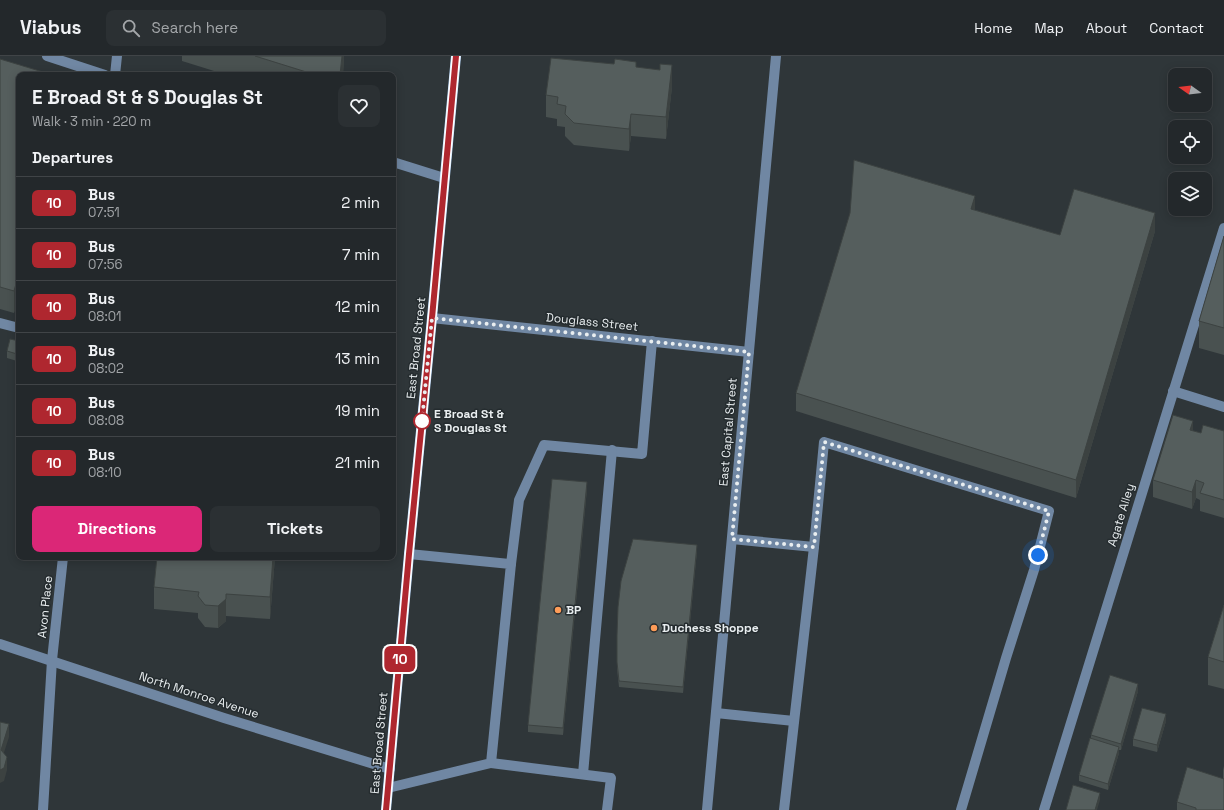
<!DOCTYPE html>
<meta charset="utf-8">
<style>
:root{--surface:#23282b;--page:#2b3033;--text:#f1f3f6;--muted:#a3a6a9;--line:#404447;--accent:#db2777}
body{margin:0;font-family:"Space Grotesk",sans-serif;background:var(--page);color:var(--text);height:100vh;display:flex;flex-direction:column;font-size:15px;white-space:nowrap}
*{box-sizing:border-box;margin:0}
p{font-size:13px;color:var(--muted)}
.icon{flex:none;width:22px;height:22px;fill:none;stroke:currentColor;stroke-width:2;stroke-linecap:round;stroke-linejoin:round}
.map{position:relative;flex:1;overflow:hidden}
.panel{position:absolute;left:16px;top:16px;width:380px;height:488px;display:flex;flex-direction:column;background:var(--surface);border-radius:8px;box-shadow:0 2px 10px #0003,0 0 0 1px var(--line)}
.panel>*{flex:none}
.badge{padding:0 8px;border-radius:6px;font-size:14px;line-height:26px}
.needle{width:26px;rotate:284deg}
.fabs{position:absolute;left:1168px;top:12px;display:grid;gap:8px}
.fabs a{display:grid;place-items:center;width:44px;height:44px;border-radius:8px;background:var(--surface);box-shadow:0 2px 10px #0003,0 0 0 1px var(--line);font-size:20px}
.you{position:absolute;width:20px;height:20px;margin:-10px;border:3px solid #fff;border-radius:50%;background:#1a73e8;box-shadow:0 0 0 6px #1a73e833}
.map>.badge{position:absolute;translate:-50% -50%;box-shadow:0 0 0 2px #fff}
h2{padding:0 16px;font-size:15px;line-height:36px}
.round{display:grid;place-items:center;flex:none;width:42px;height:42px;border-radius:8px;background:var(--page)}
.headline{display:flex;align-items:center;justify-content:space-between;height:68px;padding:0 16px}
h1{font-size:19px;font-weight:600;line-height:30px}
.primary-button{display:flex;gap:8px;margin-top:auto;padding:8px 16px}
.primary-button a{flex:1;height:46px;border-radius:8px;background:var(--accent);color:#fff;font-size:16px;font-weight:600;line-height:46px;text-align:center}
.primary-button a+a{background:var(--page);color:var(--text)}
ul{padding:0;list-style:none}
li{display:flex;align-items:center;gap:12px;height:52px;padding:0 16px;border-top:1px solid var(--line)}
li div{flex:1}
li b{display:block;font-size:15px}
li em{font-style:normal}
li .badge{min-width:44px;font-weight:700;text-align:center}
header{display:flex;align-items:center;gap:24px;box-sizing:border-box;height:56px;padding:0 20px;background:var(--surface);border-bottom:1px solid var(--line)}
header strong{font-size:19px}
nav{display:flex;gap:22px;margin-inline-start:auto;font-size:14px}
.search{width:280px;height:36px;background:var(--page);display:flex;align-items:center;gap:10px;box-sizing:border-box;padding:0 14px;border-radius:8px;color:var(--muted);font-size:15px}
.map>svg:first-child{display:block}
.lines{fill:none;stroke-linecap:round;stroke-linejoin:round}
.minor{stroke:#7087a3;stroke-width:10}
.major{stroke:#bad7fa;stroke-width:10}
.wall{fill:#495150}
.shaded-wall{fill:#3c4241}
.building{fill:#555e5d;stroke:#3c4241}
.line-casing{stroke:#fff;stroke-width:9}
.line{stroke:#af272f;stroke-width:6}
.walk{stroke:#e9eef0;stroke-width:4;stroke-dasharray:0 7.2}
.stop-dot{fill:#fff;stroke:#af272f;stroke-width:2}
.poi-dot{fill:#fe9c58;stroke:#252c2f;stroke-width:1.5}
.labels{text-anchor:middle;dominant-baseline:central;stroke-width:3;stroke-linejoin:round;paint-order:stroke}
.street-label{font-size:12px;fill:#e9eef0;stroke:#252c2f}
.stop-label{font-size:12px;font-weight:bold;fill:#e9eef0;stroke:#252c2f;text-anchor:start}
.poi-label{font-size:12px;font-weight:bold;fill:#e9eef0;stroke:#252c2f;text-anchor:start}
</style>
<header>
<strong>Viabus</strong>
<div class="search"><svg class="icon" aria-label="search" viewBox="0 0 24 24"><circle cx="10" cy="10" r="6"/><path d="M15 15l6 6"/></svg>Search here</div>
<nav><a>Home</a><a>Map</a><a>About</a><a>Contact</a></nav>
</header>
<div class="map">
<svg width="1224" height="754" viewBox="0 0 1224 754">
<rect width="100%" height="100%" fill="#2f3639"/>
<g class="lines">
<g class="minor">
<polyline points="47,0 105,19"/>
<polyline points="115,19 117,0"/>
<polyline points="393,106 444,122"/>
<polyline points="432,262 749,296"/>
<polyline points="0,267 19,272"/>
<polyline points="1173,335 1224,351"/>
<polyline points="732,483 814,491"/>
<polyline points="511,508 519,444 544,389 642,398 652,285"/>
<polyline points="0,588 224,662 390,713"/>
<polyline points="716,657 794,665"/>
<polyline points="491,707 611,722 607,754"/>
<polyline points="583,718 612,394"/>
<polyline points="388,732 491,707 511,508 409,498"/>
<polyline points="43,754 52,604 63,501"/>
<polyline points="707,754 776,0"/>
<polyline points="784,754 814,491 824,386 1049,455 1034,514 1006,602 961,754"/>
<polyline points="1044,754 1224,172"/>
</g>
<polyline class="major" points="386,754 409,498 432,262 456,0"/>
</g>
<g class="wall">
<polygon points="182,0 344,0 343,19 227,19 182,5"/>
<polygon points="0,3 19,19 19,239 14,257 0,253"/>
<polygon points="636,12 672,31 666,83 631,80 629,95 574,89 565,80 565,71 557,70 557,63 546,61 546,39"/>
<polygon points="975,154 1060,179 1155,175 1076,442 796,355 796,337"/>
<polygon points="1224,180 1224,299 1199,292 1199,265"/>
<polygon points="19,285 17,305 7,302 7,295"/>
<polygon points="1193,375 1201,377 1224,375 1224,462 1200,455 1200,444 1196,442 1192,453 1153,441 1153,424"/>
<polygon points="587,433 563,679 528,676 528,669"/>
<polygon points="697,495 683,637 619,631 617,613 617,586"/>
<polygon points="157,501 275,501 270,563 226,560 226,565 218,572 205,571 198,562 198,557 154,553 154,531"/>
<polygon points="1224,549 1224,633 1208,629 1208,601"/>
<polygon points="1138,635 1121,694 1119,694 1119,697 1108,734 1079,725 1079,719 1091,682 1091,679"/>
<polygon points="1166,665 1157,696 1133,690 1133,683"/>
<polygon points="1224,710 1224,754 1177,754 1177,746 1223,722 1223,714"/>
</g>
<g class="shaded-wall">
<polygon points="342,0 344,0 343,19 340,19"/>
<polygon points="672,9 672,31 666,83 666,61"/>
<polygon points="631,58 631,80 629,95 629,73"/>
<polygon points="975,140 975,158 971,153"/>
<polygon points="1155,157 1155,175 1076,442 1076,424"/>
<polygon points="19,217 19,239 14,257 14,235"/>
<polygon points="19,291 19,298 17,305 17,298"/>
<polygon points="1193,365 1193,383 1190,374"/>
<polygon points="1196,424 1196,442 1192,453 1192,436"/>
<polygon points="587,426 587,433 563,679 563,672"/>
<polygon points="697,489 697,495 683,637 683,631"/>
<polygon points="273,501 275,501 270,563 270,541"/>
<polygon points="226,538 226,565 218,572 218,550"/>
<polygon points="1138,628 1138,635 1121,694 1121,688"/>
<polygon points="1166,658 1166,665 1157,696 1157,689"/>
<polygon points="9,668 9,681 1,706 1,694"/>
<polygon points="1119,691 1119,697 1108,734 1108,728"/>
<polygon points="7,701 7,714 4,725 0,727 0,714"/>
<polygon points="1100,737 1100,744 1097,754 1095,754"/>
</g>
<g class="building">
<polygon points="255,0 342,0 340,19 316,19"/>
<polygon points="551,2 614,8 615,3 636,6 636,11 660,14 660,8 672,9 666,61 631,58 629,73 574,67 565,58 566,50 557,48 558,41 546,39"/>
<polygon points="0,3 53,19 19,19 19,217 14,235 0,231"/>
<polygon points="854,104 975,140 971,153 1060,179 1074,133 1155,157 1076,424 796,337 850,157"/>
<polygon points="1224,180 1224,272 1199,265"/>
<polygon points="10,283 19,285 19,291 17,298 7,295"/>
<polygon points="1173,359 1193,365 1190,374 1201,377 1203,369 1224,375 1224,444 1200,437 1204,427 1196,424 1192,436 1153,424"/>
<polygon points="552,423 587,426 563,672 528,669"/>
<polygon points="633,483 697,489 683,631 619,625 617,606 617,579 618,551 621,525"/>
<polygon points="157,501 273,501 270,541 226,538 226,543 218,550 205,549 198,540 199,536 154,531"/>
<polygon points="1224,549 1224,606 1208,601"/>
<polygon points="1110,619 1138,628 1121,688 1091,679"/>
<polygon points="1142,652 1166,658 1157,689 1133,683"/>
<polygon points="0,666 9,668 1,694 7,701 4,712 0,714"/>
<polygon points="1090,682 1119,691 1108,728 1079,719"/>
<polygon points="1187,711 1224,723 1224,754 1196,754 1196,752 1177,746"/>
<polygon points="1073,729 1100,737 1095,754 1066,754"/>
</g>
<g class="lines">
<defs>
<polyline id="line" points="386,754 409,498 432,262 456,0"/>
</defs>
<use href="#line" class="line-casing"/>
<use href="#line" class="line"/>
<polyline class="walk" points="422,365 432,262 749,296 732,483 814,491 824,386 1049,455 1038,499"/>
</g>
<circle class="stop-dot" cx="422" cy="365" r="8"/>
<g class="poi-dot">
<circle cx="558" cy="554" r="4"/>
<circle cx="654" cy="572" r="4"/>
</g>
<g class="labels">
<g class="street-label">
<text transform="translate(592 266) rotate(6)">Douglass Street</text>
<text transform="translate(416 292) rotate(-84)">East Broad Street</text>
<text transform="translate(728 376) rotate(-85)">East Capital Street</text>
<text transform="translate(1121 459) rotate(-73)">Agate Alley</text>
<text transform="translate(45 551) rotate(-84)">Avon Place</text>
<text transform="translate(199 639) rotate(18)">North Monroe Avenue</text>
<text transform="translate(379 687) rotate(-85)">East Broad Street</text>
</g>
<g class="stop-label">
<text x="434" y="358">E Broad St &amp;<tspan x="434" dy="14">S Douglas St</tspan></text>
</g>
<g class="poi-label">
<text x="566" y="554">BP</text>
<text x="662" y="572">Duchess Shoppe</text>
</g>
</g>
</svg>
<div class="fabs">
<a><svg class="needle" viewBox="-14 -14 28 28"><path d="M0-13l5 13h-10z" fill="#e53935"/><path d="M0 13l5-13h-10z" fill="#a3a6a9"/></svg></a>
<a><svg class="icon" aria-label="locate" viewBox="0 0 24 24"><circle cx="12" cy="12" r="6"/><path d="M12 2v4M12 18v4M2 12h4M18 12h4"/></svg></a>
<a><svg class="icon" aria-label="layers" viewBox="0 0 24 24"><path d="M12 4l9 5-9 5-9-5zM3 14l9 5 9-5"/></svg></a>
</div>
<div class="you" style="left:1038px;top:499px"></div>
<b class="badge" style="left:400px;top:603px;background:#af272f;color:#fff">10</b>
<section class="panel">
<div class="headline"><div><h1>E Broad St &amp; S Douglas St</h1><p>Walk · 3 min · 220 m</p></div><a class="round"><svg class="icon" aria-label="heart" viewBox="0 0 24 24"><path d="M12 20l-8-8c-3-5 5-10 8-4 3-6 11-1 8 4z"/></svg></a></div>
<h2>Departures</h2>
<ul>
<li><span class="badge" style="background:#af272f;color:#fff">10</span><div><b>Bus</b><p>07:51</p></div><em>2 min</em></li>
<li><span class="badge" style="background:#af272f;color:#fff">10</span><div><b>Bus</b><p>07:56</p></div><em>7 min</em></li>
<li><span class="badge" style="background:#af272f;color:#fff">10</span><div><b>Bus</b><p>08:01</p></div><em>12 min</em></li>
<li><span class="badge" style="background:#af272f;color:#fff">10</span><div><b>Bus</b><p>08:02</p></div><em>13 min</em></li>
<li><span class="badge" style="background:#af272f;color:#fff">10</span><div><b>Bus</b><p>08:08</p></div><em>19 min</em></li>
<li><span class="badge" style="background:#af272f;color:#fff">10</span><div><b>Bus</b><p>08:10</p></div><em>21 min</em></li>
</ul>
<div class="primary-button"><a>Directions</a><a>Tickets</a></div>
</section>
</div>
